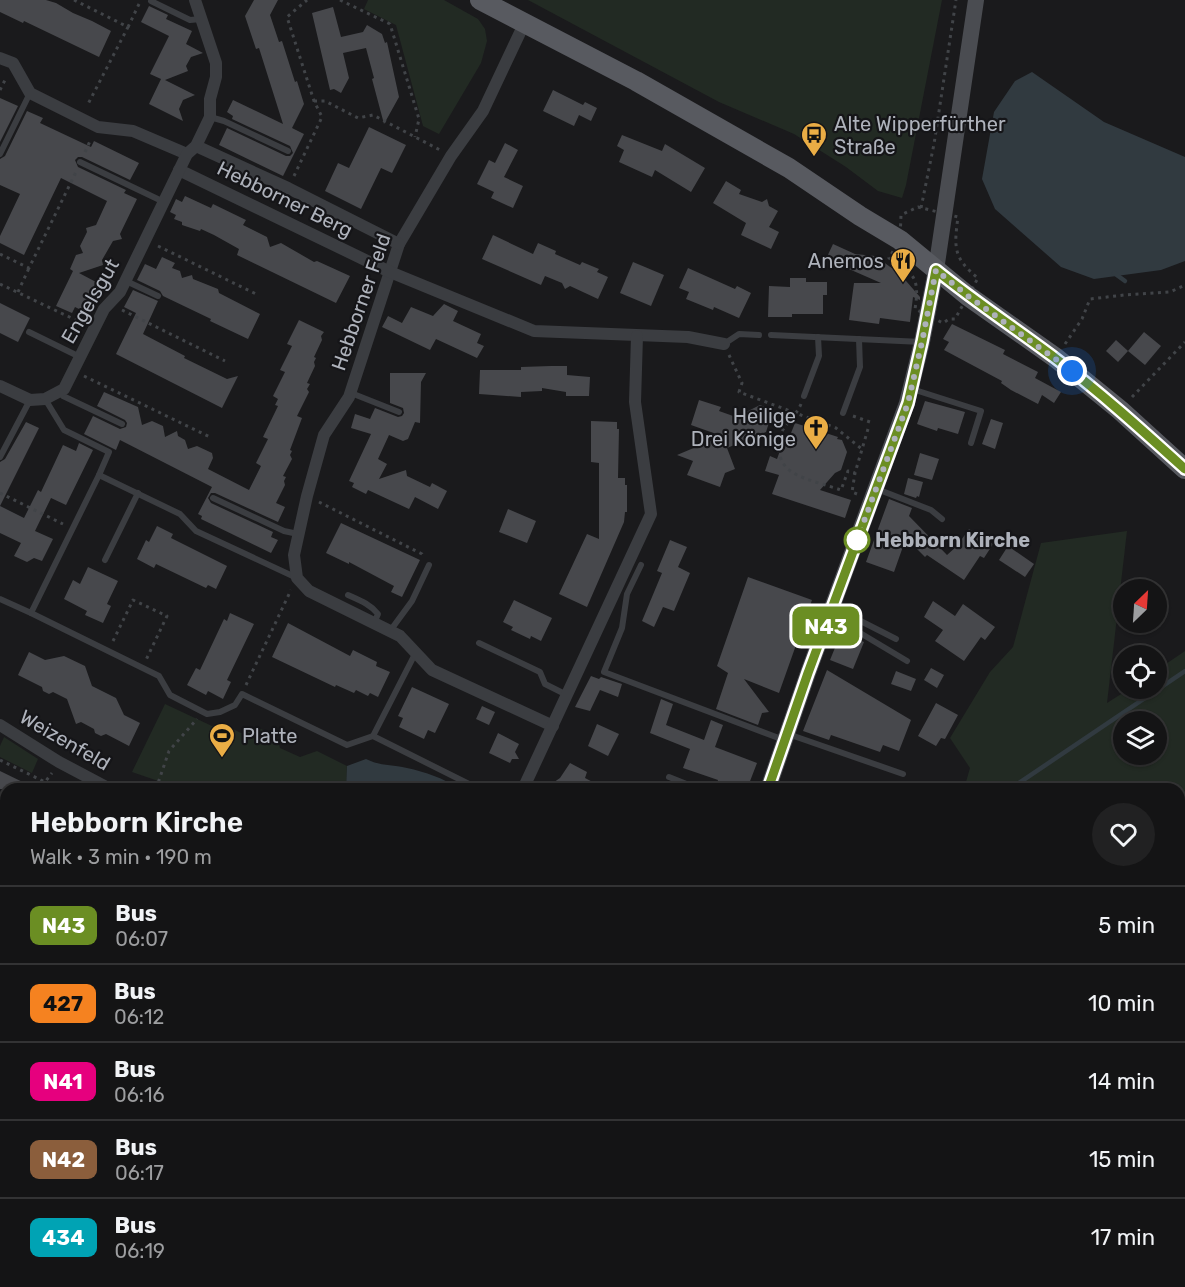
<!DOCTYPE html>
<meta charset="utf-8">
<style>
:root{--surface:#141415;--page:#212122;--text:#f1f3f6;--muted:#9d9ea0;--line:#333334}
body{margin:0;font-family:Rubik,sans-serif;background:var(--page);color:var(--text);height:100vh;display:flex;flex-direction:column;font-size:22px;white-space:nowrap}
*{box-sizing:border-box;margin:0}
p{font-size:20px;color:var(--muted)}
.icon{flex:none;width:33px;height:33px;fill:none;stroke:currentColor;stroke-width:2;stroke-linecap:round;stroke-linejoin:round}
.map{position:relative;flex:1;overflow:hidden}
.panel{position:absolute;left:0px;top:783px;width:1185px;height:504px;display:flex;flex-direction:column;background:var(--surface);border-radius:18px 18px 0 0;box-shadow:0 2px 4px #0004,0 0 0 2px var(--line)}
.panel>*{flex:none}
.badge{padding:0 12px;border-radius:9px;font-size:21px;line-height:39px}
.needle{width:39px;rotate:25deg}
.buttons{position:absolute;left:1113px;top:579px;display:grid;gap:12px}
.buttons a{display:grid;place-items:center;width:54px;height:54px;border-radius:50%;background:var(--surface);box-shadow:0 2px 4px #0004,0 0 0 2px var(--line);font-size:30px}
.you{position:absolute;width:30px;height:30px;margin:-15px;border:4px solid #fff;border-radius:50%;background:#1a73e8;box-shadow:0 0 0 9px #1a73e833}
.map>.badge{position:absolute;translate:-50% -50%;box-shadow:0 0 0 3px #fff}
.round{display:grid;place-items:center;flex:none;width:63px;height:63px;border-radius:32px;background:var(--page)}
.summary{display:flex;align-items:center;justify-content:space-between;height:102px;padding:0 30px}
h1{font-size:28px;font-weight:600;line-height:45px}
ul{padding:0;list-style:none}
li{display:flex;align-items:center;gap:18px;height:78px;padding:0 30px;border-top:2px solid var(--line)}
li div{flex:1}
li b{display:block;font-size:22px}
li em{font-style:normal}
li .badge{min-width:66px;font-weight:700;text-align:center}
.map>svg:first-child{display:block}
.built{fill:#262629}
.green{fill:#222a23;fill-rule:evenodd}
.water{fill:#313a40}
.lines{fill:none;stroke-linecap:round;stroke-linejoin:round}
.stream{stroke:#313a40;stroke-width:4.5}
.building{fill:#47484c}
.path{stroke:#414448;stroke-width:3;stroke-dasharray:3 4.5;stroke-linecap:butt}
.service{stroke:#3b3d41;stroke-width:6}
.minor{stroke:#3b3d41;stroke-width:12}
.secondary{stroke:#4a4c51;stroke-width:16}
.primary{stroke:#585a60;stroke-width:20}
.line-casing{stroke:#fff;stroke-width:14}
.line{stroke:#6b8e23;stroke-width:9}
.walk{stroke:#aeb2bb;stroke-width:6;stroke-dasharray:0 10.8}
.stop-dot{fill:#fff;stroke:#6b8e23;stroke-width:3}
.labels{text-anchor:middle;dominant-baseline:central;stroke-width:4.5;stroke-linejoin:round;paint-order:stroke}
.poi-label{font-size:20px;fill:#aeb2bb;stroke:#151518;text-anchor:start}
.street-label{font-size:20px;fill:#aeb2bb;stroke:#151518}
.stop-label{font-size:20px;font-weight:bold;fill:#aeb2bb;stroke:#151518;text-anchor:start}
</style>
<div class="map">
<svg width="1185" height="1287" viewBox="0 0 1185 1287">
<rect width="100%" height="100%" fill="#1a1a1c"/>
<g class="built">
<polygon points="249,1281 430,1281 430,1287 248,1287"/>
<rect x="591" y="1281" width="85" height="6"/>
</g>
<g class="green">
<polygon points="368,0 444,0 478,19 485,29 487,41 481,63 439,134 423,126 396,25 364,9"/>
<polygon points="528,0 942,0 906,185 902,198 878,191 846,167 794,134 719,102"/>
<path d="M1127 531 1107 703 1129 689 1156 688 1157 670 1185 651V1287H1003V1281H1179V789H964L970 768 950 738 990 672 1013 647 1041 543ZM1124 722H1156V754H1124Z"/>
<polygon points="165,704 212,726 221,723 241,733 257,727 277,737 280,748 300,757 317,751 347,766 346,789 163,789 164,783 132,772"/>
<polygon points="4,737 38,759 32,773 0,757 0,746"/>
<polygon points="464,1281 547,1281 547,1287 463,1287"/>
</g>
<g class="water">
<polygon points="1032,72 1104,122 1185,157 1185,261 1161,270 1094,279 1061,267 995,209 982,179 994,112 1015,81"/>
<path d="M366 759C383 767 391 764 407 768 425 772 444 778 459 789H346L347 766Z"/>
</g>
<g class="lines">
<g class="stream">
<polyline points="1114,273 1125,281"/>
<polyline points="1010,789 1185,671"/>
</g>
</g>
<g class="building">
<polygon points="0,0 46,0 56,3 73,13 92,21 111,31 99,57 24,21 23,23 0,12"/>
<polygon points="254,0 278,0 270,15 279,42 282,41 295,82 297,81 304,104 292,128 304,134 283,176 219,145 227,128 286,156 290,156 293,153 290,146 232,119 233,116 227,112 233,100 283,124 259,48 256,49 245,16"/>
<polygon points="149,6 168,15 166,19 192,31 186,44 203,53 191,57 186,66 188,71 165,80 195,95 183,100 179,109 183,121 149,104 161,79 150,74 169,36 141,22"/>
<polygon points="333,7 341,37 363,32 367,25 382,34 385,43 387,42 399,97 384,124 372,79 374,78 366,48 343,53 349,78 341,93 334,89 330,90 312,13"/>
<polygon points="553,90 583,105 585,102 597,108 591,121 579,115 574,126 543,111"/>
<polygon points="0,98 18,106 0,142"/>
<polygon points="27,111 43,118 40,123 91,147 94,141 139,163 130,180 82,157 78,157 75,160 78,167 126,190 124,193 137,199 120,234 122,239 113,241 102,260 103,265 79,273 96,282 83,311 75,307 72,313 56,306 73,271 70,269 76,255 83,253 80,246 87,232 86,228 96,225 107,201 61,178 24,255 0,243 0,236 20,194 0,185 0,159 5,156"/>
<polygon points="369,127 406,145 392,173 381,168 361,209 325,191 338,163 349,168"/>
<polygon points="622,135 662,151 665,144 705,168 691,192 655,170 652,177 619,162 624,150 617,146"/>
<polygon points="505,143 518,150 504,177 523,186 513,208 491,198 494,192 477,184 489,160 495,163"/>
<polygon points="726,181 741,190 739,194 762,202 767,199 769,206 778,211 769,227 779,232 771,249 741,235 746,223 713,203"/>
<polygon points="185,196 211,208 213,204 246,220 243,225 267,237 270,247 281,243 314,262 317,261 350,276 336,303 237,255 239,249 214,235 201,229 200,231 182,225 182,222 174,219 176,215 170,212 176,199 182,202"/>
<polygon points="493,235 533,254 538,243 556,251 555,254 580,265 582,262 599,269 597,272 608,277 598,299 570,286 565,289 562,283 545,276 541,285 482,259"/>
<polygon points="833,244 855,254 875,256 900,274 920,297 920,300 913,297 910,322 880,318 879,324 849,320 854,283 881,283 826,259"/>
<polygon points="162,257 175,263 172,268 180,271 182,278 192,275 193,279 218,289 219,293 260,314 248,339 210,321 211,319 163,296 160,291 137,280 145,264 156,269"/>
<polygon points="633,262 664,275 651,306 620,293"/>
<polygon points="688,268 735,289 737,286 751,293 739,318 714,307 713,310 686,299 689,292 679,288"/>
<polygon points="790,278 806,278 806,282 827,282 827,295 823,295 823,314 792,314 792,317 768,317 769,286 790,287"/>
<polygon points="133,290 158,301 143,334 185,356 184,358 227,379 238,376 222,408 116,354 136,313 124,307"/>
<polygon points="0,303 30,318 18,342 0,333"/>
<polygon points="444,304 458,311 453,321 481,334 477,343 484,346 477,358 436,339 430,350 382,327 388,316 402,323 411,307 433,316"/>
<polygon points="299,320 324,332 321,336 322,340 314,357 316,358 314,362 315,366 307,383 310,384 307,389 309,392 297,416 302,418 290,450 292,451 290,455 292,459 283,476 286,477 284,481 285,485 276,503 285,507 278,522 215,493 211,493 208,498 211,503 273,532 271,537 278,540 271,553 201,519 202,516 198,514 212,487 120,440 116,450 84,434 93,416 120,429 126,427 127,423 125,420 97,406 104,392 138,407 142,425 152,421 163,426 165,437 177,431 178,436 185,440 188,449 197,446 212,453 213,458 208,469 249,490 261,466 256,463 268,439 263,437 278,406 275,405 278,399 273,396 285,372 280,370 292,346 287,344"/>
<polygon points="952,324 1005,350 1003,354 1038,372 1035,378 1061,392 1054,403 1042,395 1038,404 1011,390 1001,383 1002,381 944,350 949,342 943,339"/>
<polygon points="1144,332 1161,346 1145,365 1128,351"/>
<polygon points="1116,340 1128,351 1118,362 1106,351"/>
<polygon points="551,366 567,366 567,375 590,377 589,396 566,396 566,392 542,388 542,391 521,392 521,397 479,394 480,370 521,370 521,367"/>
<polygon points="390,373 426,373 421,382 420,423 415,422 408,439 403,441 389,435 378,459 387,464 379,479 406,470 407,476 430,487 432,483 447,491 438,509 415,497 409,509 368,490 366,494 352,487 354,483 349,481 371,434 351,428 355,414 370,419 375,408 398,417 402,416 404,413 403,408 390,403"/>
<polygon points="699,400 721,407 719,411 736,417 760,405 773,410 766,432 727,448 735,469 725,473 720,487 687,475 693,461 677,455 722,436 691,425"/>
<polygon points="925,401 965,412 958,434 938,428 937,431 917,424"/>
<polygon points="991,419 1003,423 995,449 982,444"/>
<polygon points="591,421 617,422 617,429 619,429 618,478 625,478 625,485 627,485 627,512 625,512 624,522 587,607 559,594 587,534 599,539 599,463 591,462"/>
<polygon points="26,422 39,428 0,506 24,518 38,490 41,492 63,445 76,451 79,443 93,450 66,505 51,498 35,531 53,539 42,561 34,558 27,562 14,556 21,543 0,533 0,462 5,459"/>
<polygon points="795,423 838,437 837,439 842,440 847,452 841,470 835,473 820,490 851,500 845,518 772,494 779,475 765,471 770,456 777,459 785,437 791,433"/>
<polygon points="920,453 939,459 932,480 914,475"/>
<polygon points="908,478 923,482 919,497 917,496 916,498 904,494"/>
<polygon points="889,499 912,508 909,516 947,555 957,546 969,529 993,544 984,558 980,556 964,580 927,555 925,557 906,538 894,572 866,562"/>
<polygon points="508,509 536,521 527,543 499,532"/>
<polygon points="341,523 420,560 402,597 391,592 394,586 349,562 349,564 326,553"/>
<polygon points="157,526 173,534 171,538 227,566 216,589 208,585 206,588 156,564 154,568 137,559 146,540 149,542"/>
<polygon points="670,540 687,547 678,567 690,573 674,611 663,607 654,627 642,621 662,573 657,571"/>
<polygon points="1008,546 1034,564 1025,577 999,560"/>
<polygon points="88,567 118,581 107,604 111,606 103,623 85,615 87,611 64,599 73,580 80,584"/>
<polygon points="748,577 812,600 779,693 744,679 769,712 762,713 758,725 716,709 728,673 717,666"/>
<polygon points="514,600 552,618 541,641 531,636 530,639 511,630 513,627 503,622"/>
<polygon points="933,601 955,616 963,604 995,627 985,640 981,637 964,661 935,641 943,630 924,617"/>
<polygon points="230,613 254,624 227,680 231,682 223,699 208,691 206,695 187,685 196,668 200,670 224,619 227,621"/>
<polygon points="288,623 350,656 353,650 377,662 376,666 390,672 378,697 370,693 368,696 356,690 354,693 336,685 335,687 272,657"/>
<polygon points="841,633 864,642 853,669 830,660"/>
<polygon points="29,652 45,660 64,656 85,666 92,686 116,698 124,715 140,723 129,746 106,734 101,736 95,733 94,729 81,722 76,724 67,699 53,692 49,694 43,691 42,687 18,675"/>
<polygon points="931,668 944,675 937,688 924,680"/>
<polygon points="827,670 911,720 899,751 883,745 880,752 831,735 829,740 803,731"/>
<polygon points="896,671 916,679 911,691 891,684"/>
<polygon points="591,676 599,679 601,677 622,684 618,697 600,690 590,711 575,707"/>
<polygon points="412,687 449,704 435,733 428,730 424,739 399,727 403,718 398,716"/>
<polygon points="661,699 673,704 666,725 704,740 711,720 723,725 715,747 757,763 747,789 715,789 718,780 683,768 690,749 650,733"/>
<polygon points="936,703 958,715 945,739 941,738 936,746 918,736"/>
<polygon points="482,706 495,712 489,725 476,719"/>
<polygon points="597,724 619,734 608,756 588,746"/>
<polygon points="498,733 519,744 515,752 519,759 512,759 510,763 489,753"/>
<polygon points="570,763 587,772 585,778 606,789 544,789 560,778"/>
<polygon points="0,771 37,789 0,789"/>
</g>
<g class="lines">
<g class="path">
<polyline points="74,0 128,27 87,106"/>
<polyline points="340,0 390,24 419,119 415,137"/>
<polyline points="128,27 140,2"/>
<polyline points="0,90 6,78"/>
<polyline points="314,101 325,101 358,118 373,115 440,150"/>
<polyline points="85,152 91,139"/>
<polyline points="294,176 322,117 314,101 287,17 307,0"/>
<path d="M918 207 958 217C954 247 953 258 978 278L955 319H949L943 323 915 309C920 278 914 273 889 258L900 240 901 215Z"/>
<polyline points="921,208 934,144 956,0"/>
<polyline points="158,246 256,294"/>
<polyline points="0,254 29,268 76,172"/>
<polyline points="0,284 82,323"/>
<polyline points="18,292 29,268"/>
<polyline points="122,310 225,361"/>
<polyline points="1065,344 1082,319 1090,299 1124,295 1170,292 1185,285"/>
<polyline points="729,355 742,383 739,392 836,428 863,450"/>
<polyline points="84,376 212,438"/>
<polyline points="1132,397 1185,342"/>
<path d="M801 404C796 416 785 424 780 435 775 447 780 465 792 472 804 480 827 485 841 490L848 471 855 473"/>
<polyline points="853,416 870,422"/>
<polyline points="0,493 63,524"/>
<polyline points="857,494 852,492 855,473 868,429"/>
<polyline points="319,502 422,554 424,558"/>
<polyline points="113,641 133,600 167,616 146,660"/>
<polyline points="246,685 291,590"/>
<polyline points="0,760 45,782 52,773"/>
<polyline points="156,789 169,751 197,719"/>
<polyline points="881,1281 885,1287"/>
</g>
<g class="service">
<polyline points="151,1 190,20 201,19"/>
<polyline points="210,117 224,121 288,151"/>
<polyline points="0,154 30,93"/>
<polyline points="80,162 164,202"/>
<polyline points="126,281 158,296"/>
<polyline points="29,332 80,357"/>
<polyline points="771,335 922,342"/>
<polyline points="724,344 739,334 759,335"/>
<polyline points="912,389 981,411 971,443"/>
<polyline points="60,391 63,396 122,424"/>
<polyline points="351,393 399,412"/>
<polyline points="804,396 819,356 818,337"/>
<polyline points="45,399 64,430 109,452 99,475 180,514 196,531 297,578"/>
<polyline points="843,413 860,367 859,339"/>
<polyline points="0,457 30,400"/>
<polyline points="877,489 931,510 942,519"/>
<polyline points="213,498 284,531 298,534"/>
<polyline points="105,560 138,493"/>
<polyline points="641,565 627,594 622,628 604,672 784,740"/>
<path d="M348 595C359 600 370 604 378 614L374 623"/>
<polyline points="0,599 31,613 99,475"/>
<polyline points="833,607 896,639"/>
<polyline points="31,613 159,676 170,695 207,714 220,712 235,705 242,694 347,745 373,736 479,789"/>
<polyline points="830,615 907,661"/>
<polyline points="390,631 412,601 429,565"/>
<polyline points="479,643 540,672 545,684 567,695"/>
<polyline points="788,734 903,774"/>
<polyline points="373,736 416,652"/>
<polyline points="669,777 699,789"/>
<polyline points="790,1281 790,1285"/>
</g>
<g class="minor">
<polyline points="525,22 483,111 451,156 399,244 349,397 324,435 307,496 294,555 297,578 309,591 400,636 432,670 553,726"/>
<polyline points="0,58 13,63 30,93 98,127 133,131 187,154"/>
<polyline points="196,146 288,188 399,244"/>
<polyline points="179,170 390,272 534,331 688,337 724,344"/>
<polyline points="0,386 30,400 45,399 64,389 104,309 120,292 187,154 196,146 210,117 210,99 216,77 216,63 195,0"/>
<polyline points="0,725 59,762 110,789"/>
<polyline points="523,789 651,514 635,402 637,336"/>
<polyline points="0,970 6,972"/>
<polyline points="237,1287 237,1281"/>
</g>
<g class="secondary">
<polyline points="768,789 808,673 907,403 922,342 936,270 976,0"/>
<polyline points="689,1287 690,1281"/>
</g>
<polyline class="primary" points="480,0 636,81 789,168 860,216 900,240 968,296 1056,358 1120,410 1185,469"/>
</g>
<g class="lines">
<defs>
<path id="line" d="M768 789 808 673 908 403 922 342 936 270C974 301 1015 328 1055 358 1100 392 1143 431 1185 469"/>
</defs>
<use href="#line" class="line-casing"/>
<use href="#line" class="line"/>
<polyline class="walk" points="857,540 908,403 922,342 936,270 968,296 1072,371"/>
</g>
<defs>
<symbol id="bus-pin" viewBox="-11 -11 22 30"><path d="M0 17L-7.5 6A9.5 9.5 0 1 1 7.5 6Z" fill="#eaad45" stroke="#151518"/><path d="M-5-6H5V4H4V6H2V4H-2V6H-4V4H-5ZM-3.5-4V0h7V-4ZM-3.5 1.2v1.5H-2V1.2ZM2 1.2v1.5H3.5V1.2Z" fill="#111"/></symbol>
<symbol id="restaurant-pin" viewBox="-11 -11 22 30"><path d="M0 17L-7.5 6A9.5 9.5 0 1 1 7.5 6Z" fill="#eaad45" stroke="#151518"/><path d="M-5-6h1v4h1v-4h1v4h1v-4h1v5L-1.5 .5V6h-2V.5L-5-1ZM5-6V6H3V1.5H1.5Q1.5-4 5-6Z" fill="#111"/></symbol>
<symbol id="church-pin" viewBox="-11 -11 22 30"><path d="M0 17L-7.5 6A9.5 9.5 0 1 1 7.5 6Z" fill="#eaad45" stroke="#151518"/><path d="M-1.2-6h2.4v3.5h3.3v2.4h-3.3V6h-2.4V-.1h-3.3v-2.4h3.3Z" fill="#111"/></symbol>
<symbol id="stadium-pin" viewBox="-11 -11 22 30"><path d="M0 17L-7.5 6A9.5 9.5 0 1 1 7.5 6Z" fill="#eaad45" stroke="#151518"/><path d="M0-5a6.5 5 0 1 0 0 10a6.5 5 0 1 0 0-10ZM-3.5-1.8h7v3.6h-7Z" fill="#111"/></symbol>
</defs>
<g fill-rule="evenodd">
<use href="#bus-pin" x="799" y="120" width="30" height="40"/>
<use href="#restaurant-pin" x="888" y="246" width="30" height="40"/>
<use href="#church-pin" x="801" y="413" width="30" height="40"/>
<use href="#stadium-pin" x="207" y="721" width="30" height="40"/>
</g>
<circle class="stop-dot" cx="857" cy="540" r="12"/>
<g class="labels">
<g class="poi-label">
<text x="834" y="124">Alte Wipperfürther<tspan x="834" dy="23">Straße</tspan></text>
<text x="884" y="261" text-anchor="end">Anemos</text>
<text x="796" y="416" text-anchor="end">Heilige<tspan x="796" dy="23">Drei Könige</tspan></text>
<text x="242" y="736">Platte</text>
</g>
<g class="street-label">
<text transform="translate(285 199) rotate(26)">Hebborner Berg</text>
<text transform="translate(90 301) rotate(-60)">Engelsgut</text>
<text transform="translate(361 302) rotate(-71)">Hebborner Feld</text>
<text transform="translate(65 740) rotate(30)">Weizenfeld</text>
</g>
<g class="stop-label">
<text x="875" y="540">Hebborn Kirche</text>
</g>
</g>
</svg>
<div class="buttons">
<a><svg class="needle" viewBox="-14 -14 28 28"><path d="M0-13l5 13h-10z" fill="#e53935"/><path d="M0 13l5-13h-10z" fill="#9d9ea0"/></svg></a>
<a><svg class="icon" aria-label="locate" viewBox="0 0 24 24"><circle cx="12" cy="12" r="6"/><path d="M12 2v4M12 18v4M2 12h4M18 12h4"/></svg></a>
<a><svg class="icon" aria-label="layers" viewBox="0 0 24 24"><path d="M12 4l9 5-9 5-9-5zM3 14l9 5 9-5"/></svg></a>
</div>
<div class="you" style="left:1072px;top:371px"></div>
<b class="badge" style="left:826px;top:626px;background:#6b8e23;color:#fff">N43</b>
<section class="panel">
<div class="summary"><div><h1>Hebborn Kirche</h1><p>Walk · 3 min · 190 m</p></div><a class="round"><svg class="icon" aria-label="heart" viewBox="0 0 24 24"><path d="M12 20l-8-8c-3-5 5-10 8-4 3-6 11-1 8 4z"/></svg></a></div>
<ul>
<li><span class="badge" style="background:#6b8e23;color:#fff">N43</span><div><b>Bus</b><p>06:07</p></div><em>5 min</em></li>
<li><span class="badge" style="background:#f58220;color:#111">427</span><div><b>Bus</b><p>06:12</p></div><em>10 min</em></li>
<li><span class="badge" style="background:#e6007e;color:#fff">N41</span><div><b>Bus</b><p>06:16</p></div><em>14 min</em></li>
<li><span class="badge" style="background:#8b5e3c;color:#fff">N42</span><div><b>Bus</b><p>06:17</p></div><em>15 min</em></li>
<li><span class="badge" style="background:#00a3b4;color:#fff">434</span><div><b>Bus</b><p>06:19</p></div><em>17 min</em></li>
</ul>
</section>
</div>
